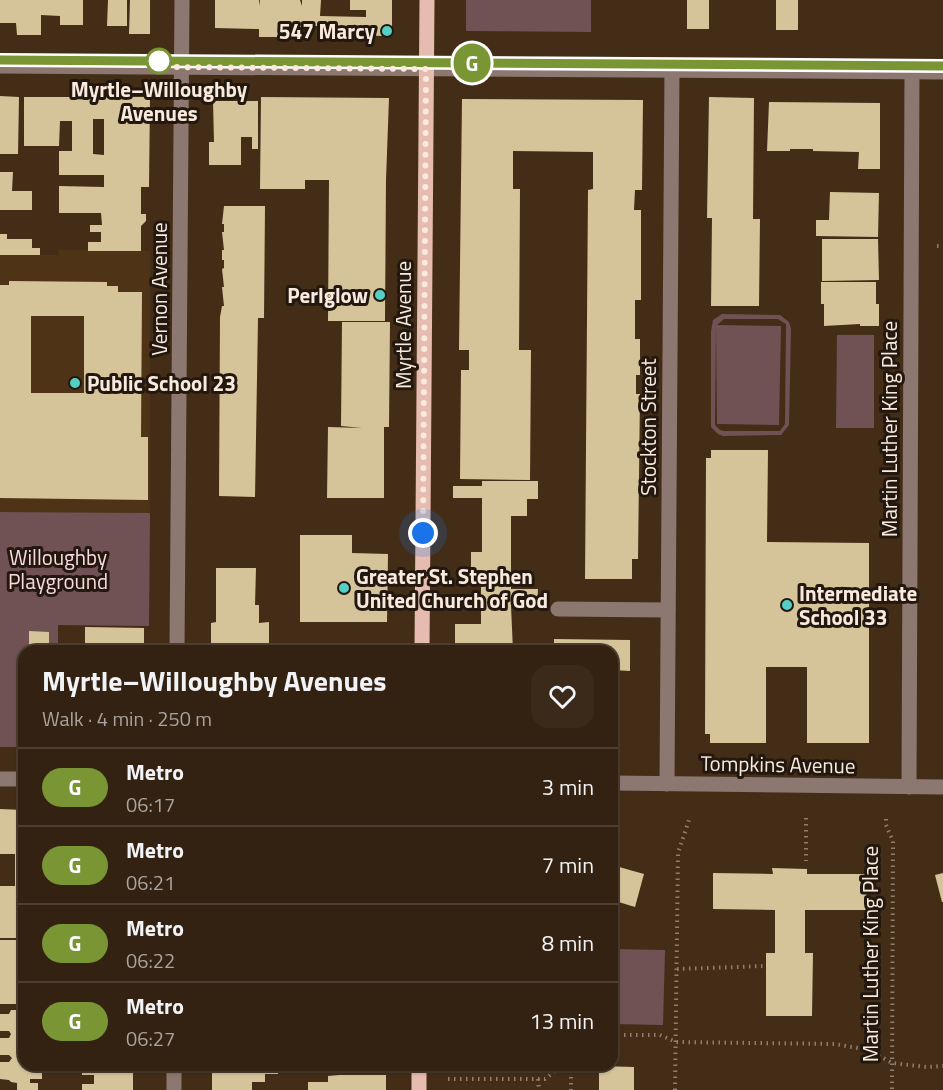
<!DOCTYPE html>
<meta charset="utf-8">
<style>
:root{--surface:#321;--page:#3b2a1a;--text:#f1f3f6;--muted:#a9a49f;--line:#4e3f31}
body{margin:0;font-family:"Titillium Web",sans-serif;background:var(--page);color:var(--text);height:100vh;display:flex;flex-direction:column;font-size:22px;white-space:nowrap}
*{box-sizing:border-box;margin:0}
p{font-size:20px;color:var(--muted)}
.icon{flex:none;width:33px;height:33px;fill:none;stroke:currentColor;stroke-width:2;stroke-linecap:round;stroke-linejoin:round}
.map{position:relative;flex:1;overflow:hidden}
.panel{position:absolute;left:18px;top:645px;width:600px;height:426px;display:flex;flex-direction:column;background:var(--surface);border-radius:18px;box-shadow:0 2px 4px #0004,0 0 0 2px var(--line)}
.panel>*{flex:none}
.badge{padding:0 12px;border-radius:20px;font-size:21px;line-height:39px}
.you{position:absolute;width:30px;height:30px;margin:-15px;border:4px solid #fff;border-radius:50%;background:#1a73e8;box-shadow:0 0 0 9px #1a73e833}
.map>.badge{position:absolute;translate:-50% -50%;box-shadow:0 0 0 3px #fff}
.round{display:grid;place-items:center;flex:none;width:63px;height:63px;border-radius:18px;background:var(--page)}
.headline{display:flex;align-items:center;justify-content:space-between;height:102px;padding:0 24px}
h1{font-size:28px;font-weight:700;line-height:45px}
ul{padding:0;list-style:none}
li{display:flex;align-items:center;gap:18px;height:78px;padding:0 24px;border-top:2px solid var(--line)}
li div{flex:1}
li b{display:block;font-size:22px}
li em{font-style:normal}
li .badge{min-width:66px;font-weight:700;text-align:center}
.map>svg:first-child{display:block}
.built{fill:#4f3317}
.green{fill:#705254;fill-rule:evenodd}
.building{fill:#d5c49a;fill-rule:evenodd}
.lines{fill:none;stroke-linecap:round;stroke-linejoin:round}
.path{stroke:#927e6c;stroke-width:4;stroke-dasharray:1.5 4.5;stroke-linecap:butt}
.minor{stroke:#8c7871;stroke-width:15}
.major{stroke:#e5bcaf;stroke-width:15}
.line-casing{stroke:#fff;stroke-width:14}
.line{stroke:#799534;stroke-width:9}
.walk{stroke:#f9eadd;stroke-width:6;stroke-dasharray:0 10.8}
.poi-dot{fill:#55cec5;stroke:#23180f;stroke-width:2}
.stop-dot{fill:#fff;stroke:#799534;stroke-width:3}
.labels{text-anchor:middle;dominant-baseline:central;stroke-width:6;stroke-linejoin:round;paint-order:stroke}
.poi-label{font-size:21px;font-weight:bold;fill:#f9eadd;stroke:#23180f;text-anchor:start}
.stop-label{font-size:21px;font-weight:bold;fill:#f9eadd;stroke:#23180f}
.street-label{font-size:21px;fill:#f9eadd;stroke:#23180f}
.park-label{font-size:21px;fill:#fadadc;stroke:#23180f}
</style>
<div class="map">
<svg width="943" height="1090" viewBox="0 0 943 1090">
<rect width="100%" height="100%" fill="#442d17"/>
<polygon class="built" points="59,250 150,251 150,513 0,512 0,255 58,255"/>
<g class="green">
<polygon points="466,0 591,0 591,32 466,31"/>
<path d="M722 314 780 315 789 322 791 329 789 425 781 435 723 436 718 434 711 427V331L713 320ZM724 319H778L786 324 785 424 780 431H724L720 430 715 425 716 326 717 424 779 425 781 326 717 325Z"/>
<polygon points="837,335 874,335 874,428 836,428"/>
<polygon points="0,512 150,513 149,626 58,625 58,651 24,651 24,747 0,747"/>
<polygon points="612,949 665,950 663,1025 612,1024"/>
</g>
<g class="building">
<polygon points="0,0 83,0 83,25 60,25 60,16 41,15 41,35 17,35 16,23 0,23"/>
<polygon points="108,0 127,0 127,26 107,26"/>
<polygon points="130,0 150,0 150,34 129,34"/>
<polygon points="215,0 259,0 259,6 260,0 300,0 302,6 302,0 321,0 320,16 366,17 366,10 350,10 350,0 392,0 392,36 320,35 320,26 303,26 303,37 259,37 259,29 215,28"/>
<rect x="687" y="0" width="22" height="29"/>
<rect x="776" y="0" width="22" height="30"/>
<polygon points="0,96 19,97 18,154 0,154"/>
<path d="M24 97H150L149 187H141V214H146V221L141 226V251H88V242H101V232H90V225H102L101 213H59V186L104 187V175H59V151H72V121H60L59 146H24ZM93 119H104V155L93 154Z"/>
<polygon points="261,97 389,98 386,180 385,321 328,321 329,180 305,180 305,189 260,189"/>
<polygon points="709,97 754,98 753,219 760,219 759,306 711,306 712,218 707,218"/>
<polygon points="462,99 643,100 642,190 635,190 634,210 641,210 641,300 635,300 635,339 640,339 640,375 636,375 636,394 640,394 638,559 632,559 632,579 585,579 588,190 593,189 593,152 513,151 513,189 520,189 519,350 531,350 530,480 460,479 461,370 469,370 469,350 459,350"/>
<polygon points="213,101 258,101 258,149 252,149 252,137 241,137 241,165 209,165 209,142 214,142"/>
<polygon points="769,102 880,103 880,169 858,169 859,152 813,151 813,149 790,149 790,151 767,151"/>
<polygon points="0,172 13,172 12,191 32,191 32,210 0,210"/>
<polygon points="830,192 879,193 878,237 816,236 816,220 829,220"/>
<polygon points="224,206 265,206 264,318 258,318 255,497 219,496 220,317 222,306 224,306 222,287 224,287 222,269 224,268 224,260 222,260 222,250 224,250 222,232 224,232 224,224 222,224"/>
<polygon points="0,234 7,234 7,239 32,239 32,248 40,248 40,255 0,255"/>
<polygon points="822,239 878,239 879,280 822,281"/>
<path d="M9 281 107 282V286H118V292H142L141 437H148V500L0 498V285H9ZM31 316H84V393H31Z"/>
<polygon points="821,282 876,282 876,304 879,304 879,326 860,326 860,324 824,326 824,304 821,304"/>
<polygon points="342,322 390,322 389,427 384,427 384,498 327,498 328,427 362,428 341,426"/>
<polygon points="711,450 768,450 767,542 869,543 869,743 807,743 807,667 766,667 766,743 710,743 710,734 705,734 706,458 711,458"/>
<polygon points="482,481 538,481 538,499 527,499 527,516 511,516 511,589 538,589 537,606 511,606 513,651 455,651 455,624 481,624 481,570 471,570 471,552 482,552 482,498 453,498 453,486 482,486"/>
<polygon points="300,535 352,535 352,553 388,554 387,622 300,622"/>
<polygon points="216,568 256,568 255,605 259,605 259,623 269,622 269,651 211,651 211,623 216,622"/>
<polygon points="85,627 144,628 144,651 85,651"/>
<polygon points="29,631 49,632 49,651 29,651"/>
<polygon points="554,639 630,640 630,671 612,670 612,651 554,651"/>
<polygon points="331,646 390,647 390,651 331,651"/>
<polygon points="0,809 24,810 24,886 15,886 15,854 0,854"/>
<polygon points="612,865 644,874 635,907 612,900"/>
<polygon points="772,868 807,869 807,874 867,874 866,910 805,910 805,953 813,953 812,1016 766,1016 766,953 775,953 775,910 713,909 713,873 773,874"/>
<polygon points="943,873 943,902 942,902 935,875"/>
<polygon points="0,886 16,886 16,911 24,911 24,934 20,934 21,938 0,938"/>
<polygon points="0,940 21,940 20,945 24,945 24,954 21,954 21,957 24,957 24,1065 42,1065 42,1079 30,1079 30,1083 38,1083 38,1090 17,1090 17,1083 11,1082 9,1080 0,1079 0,1062 9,1062 12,1058 9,1055 0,1055 0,1038 9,1038 11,1034 9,1031 0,1031 0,1014 9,1014 11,1010 16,1010 16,1004 0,1004"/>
<polygon points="94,1065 133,1065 133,1090 82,1090 82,1084 94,1084 94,1075 82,1075 82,1067 94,1067"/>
<polygon points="212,1065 278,1065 278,1074 265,1074 265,1082 252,1082 252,1090 212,1090"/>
<polygon points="599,1066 634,1067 634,1090 599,1090"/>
<polygon points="339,1075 386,1075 386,1090 308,1090 308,1082 328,1082 328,1076"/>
</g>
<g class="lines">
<g class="path">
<polyline points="937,246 943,246"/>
<polyline points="806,818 806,861"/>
<polyline points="886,819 886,825 893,841 892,1090"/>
<polyline points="677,969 766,966"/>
<polyline points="612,1035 660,1035 676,1042 835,1044 869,1050 892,1063 926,1067 943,1066"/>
<polyline points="571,1065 571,1090"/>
<polyline points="448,1079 545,1079 563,1065"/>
<polyline points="538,1079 539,1090"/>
<polyline points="675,1090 678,853 690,817"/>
</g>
<g class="minor">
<polyline points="0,66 943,72"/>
<polyline points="558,609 668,610"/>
<polyline points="177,651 182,0"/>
<polyline points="0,779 24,779"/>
<polyline points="612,783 943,787"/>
<polyline points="667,784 672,70"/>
<polyline points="909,787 912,72"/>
<polyline points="174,1090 174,1065"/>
</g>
<g class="major">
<polyline points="422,651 427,0"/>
<polyline points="419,1090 419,1065"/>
</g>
</g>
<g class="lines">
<defs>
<polyline id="line" points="0,60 943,66"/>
</defs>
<use href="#line" class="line-casing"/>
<use href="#line" class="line"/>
<polyline class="walk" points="159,61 162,67 426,69 423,533"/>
</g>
<g class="poi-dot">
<circle cx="387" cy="31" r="6"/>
<circle cx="380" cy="295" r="6"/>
<circle cx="75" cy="383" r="6"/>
<circle cx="344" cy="588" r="6"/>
<circle cx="787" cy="605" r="6"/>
</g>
<circle class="stop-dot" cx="159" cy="61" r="12"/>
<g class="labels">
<g class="poi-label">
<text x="375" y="31" text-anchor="end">547 Marcy</text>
<text x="368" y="295" text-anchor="end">Perlglow</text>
<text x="87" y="383">Public School 23</text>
<text x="356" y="576">Greater St. Stephen<tspan x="356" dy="24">United Church of God</tspan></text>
<text x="799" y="593">Intermediate<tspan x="799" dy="24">School 33</tspan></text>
</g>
<g class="stop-label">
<text x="159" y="89">Myrtle–Willoughby<tspan x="159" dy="24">Avenues</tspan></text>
</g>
<g class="street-label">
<text transform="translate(159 289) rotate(-90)">Vernon Avenue</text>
<text transform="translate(403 325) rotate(-90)">Myrtle Avenue</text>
<text transform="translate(648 427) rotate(-90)">Stockton Street</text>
<text transform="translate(889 429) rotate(-90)">Martin Luther King Place</text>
<text transform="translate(778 764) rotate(1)">Tompkins Avenue</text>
<text transform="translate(870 954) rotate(-90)">Martin Luther King Place</text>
</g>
<g class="park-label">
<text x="58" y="557">Willoughby<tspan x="58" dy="24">Playground</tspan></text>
</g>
</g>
</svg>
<div class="you" style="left:423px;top:533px"></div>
<b class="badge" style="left:472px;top:63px;background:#799534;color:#fff">G</b>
<section class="panel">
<div class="headline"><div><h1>Myrtle–Willoughby Avenues</h1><p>Walk · 4 min · 250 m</p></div><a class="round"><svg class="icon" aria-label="heart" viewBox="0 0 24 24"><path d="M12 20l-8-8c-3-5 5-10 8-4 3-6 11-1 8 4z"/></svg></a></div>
<ul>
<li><span class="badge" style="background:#799534;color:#fff">G</span><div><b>Metro</b><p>06:17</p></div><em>3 min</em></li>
<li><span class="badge" style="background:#799534;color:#fff">G</span><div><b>Metro</b><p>06:21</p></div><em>7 min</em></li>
<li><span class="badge" style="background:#799534;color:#fff">G</span><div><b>Metro</b><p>06:22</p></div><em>8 min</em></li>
<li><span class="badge" style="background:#799534;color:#fff">G</span><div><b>Metro</b><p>06:27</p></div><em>13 min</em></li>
</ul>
</section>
</div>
